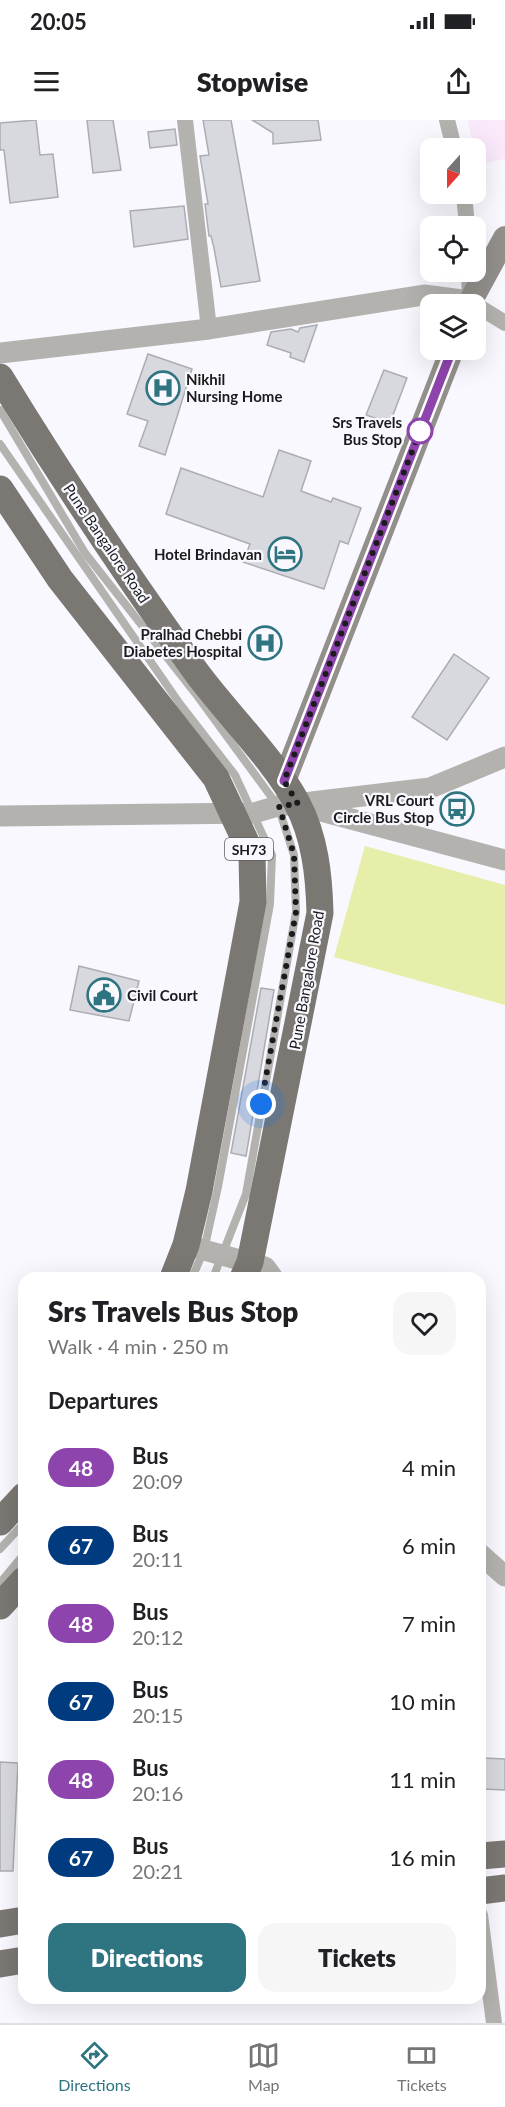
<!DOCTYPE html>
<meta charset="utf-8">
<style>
:root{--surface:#fff;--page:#f6f6f6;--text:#202124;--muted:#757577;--line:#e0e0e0;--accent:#2e7481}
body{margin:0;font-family:Lato,sans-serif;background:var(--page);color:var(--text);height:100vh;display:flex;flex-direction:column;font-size:22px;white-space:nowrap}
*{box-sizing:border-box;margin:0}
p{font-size:20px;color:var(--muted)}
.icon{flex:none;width:33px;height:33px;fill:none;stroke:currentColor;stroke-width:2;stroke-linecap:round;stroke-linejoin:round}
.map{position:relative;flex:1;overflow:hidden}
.sheet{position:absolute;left:18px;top:1152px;width:468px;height:732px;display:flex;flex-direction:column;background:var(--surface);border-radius:18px;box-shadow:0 6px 24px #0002}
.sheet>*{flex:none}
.badge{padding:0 12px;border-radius:20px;font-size:21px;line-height:39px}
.needle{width:39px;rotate:201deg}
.buttons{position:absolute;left:420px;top:18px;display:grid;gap:12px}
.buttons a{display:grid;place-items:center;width:66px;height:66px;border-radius:12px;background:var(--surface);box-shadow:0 6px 24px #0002;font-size:30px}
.you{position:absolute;width:30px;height:30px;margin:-15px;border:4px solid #fff;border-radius:50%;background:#1a73e8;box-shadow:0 0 0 9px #1a73e833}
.map>.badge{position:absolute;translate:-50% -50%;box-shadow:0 0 0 3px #fff}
h2{padding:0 30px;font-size:22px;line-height:54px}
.round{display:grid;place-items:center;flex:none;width:63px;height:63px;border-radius:18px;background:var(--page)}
.summary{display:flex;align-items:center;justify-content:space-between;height:102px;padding:0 30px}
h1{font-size:28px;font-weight:800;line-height:45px}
.cta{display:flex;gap:12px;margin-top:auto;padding:12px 30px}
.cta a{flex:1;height:69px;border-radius:18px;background:var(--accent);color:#fff;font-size:24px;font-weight:800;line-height:69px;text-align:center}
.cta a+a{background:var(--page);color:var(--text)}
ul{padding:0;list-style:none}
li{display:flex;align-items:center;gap:18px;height:78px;padding:0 30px}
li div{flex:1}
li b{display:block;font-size:22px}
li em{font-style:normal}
li .badge{min-width:66px;font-weight:700;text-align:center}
.status{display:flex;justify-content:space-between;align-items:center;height:42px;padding:0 30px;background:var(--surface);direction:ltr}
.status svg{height:16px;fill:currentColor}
header{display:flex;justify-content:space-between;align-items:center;height:78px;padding:0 30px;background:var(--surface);font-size:27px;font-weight:800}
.tab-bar{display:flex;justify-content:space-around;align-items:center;height:84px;border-top:2px solid var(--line);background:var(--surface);font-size:16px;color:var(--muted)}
.tab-bar a{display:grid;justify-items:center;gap:3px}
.tab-bar .current{color:var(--accent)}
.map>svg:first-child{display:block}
.education{fill:#fae9fb}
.green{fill:#e7eea9}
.building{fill:#d8d8df;stroke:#acacb3;stroke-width:1.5}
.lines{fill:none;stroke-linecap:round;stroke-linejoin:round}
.service{stroke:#b4b2af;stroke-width:8}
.minor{stroke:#b4b2af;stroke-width:16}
.tertiary{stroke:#b4b2af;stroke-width:21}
.secondary{stroke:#93908c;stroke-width:24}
.primary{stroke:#7b7873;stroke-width:27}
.line-casing{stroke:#fff;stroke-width:14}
.line{stroke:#8e44ad;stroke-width:9}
.walk{stroke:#1b1b1d;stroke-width:6;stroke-dasharray:0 10.8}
.stop-dot{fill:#fff;stroke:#8e44ad;stroke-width:3}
.labels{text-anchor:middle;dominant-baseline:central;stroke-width:4.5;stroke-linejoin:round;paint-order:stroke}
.shield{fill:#f9f8ff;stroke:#5e5d61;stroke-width:1.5}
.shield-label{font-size:14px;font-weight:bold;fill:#1b1b1d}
.poi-label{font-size:15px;font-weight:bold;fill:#1b1b1d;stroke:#f9f8ff;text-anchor:end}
.stop-label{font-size:15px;font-weight:bold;fill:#1b1b1d;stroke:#f9f8ff;text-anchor:end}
.street-label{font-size:15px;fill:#1b1b1d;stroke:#f9f8ff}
</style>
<div class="status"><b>20:05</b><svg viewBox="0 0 49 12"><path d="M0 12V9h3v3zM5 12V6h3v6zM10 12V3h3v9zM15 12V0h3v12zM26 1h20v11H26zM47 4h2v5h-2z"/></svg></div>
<header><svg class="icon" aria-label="menu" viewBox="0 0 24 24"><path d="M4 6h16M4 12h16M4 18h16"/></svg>Stopwise<svg class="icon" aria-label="share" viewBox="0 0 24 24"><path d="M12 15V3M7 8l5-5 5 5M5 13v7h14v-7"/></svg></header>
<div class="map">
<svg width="505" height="1903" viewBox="0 0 505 1903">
<rect width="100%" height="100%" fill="#f9f8ff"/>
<polygon class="education" points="468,0 505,0 505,39 477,45 476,28 473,28"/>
<polygon class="green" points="365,726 505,765 505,885 334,837"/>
<g class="building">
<polygon points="36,0 40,35 53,34 58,77 10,83 4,30 0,30 0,3"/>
<polygon points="87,0 113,0 121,50 93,53"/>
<polygon points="203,0 231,0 260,161 221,167 214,128 211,116 209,116 205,84 208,84 200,36 209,35"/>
<polygon points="252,0 318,0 321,20 273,24 273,13"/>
<polygon points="175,9 177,25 150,28 148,12"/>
<polygon points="184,86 188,119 134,127 130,91"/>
<polygon points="317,205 304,242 290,237 291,233 267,225 271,212 291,209 298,212 300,208"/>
<polygon points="148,234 192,249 165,335 139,326 148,301 127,294"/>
<polygon points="384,250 407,258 390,303 366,295"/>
<polygon points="279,330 311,341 301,371 331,382 333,378 361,388 348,424 340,421 324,469 243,442 250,424 166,394 181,348 263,377"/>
<polygon points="454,534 489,558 447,620 412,597"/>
<polygon points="79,846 139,861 129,901 70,890"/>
<polygon points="261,868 274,870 246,1036 231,1033"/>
<polygon points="483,1638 505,1639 505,1670 483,1669"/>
<polygon points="0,1642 18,1643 13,1751 0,1751"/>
</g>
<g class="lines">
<g class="service">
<polyline points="0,290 85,433 195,573 278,686 294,735 296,792 246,1074 213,1158"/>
<polyline points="0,324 180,584 235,655 272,735 270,784 218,1067 204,1130 192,1158"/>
<polyline points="0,1429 24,1403"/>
<polyline points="0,1463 24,1434"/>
</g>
<g class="minor">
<polyline points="185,0 209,209"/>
<polyline points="447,0 454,28"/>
<polyline points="464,74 467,106"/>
<polyline points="469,152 470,181"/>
<polyline points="476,185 505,203"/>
<polyline points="480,1795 494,1903"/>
</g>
<g class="tertiary">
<polyline points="0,233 209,209 424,175 470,181"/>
<polyline points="310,688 505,740"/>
<polyline points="0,696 254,693 278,686 430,668 505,637"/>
<polyline points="186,1125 265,1147 273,1158"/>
<polyline points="480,1434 505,1456"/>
</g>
<g class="secondary">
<polyline points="469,184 505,118"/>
<polyline points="284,661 452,230"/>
</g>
<g class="primary">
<path d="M0 257C61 357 126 454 194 549 225 592 273 638 297 683 315 717 319 755 320 793L250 1142 243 1158"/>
<polyline points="0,369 60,459 216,658 252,735 253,782 199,1071 186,1125 173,1158"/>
<polyline points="0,1402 24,1376"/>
<polyline points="0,1486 24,1460"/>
<polyline points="480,1736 505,1734"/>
<polyline points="480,1771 505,1768"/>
<polyline points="0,1804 24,1800"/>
<polyline points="0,1844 24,1840"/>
</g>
</g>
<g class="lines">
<defs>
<polyline id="line" points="284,661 452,230"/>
</defs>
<use href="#line" class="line-casing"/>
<use href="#line" class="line"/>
<polyline class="walk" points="261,984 296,792 294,735 279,686 298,684 284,661 420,311"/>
</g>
<defs>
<symbol id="hospital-ring" viewBox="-11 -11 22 22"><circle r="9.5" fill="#f9f8ff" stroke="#2e7481" stroke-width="1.5"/><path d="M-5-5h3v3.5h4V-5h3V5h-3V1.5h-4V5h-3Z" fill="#2e7481"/></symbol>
<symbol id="hotel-ring" viewBox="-11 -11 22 22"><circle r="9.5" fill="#f9f8ff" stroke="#2e7481" stroke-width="1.5"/><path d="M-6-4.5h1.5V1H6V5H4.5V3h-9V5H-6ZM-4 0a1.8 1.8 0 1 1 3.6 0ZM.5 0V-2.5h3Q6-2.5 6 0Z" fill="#2e7481"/></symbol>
<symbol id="bus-ring" viewBox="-11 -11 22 22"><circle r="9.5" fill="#f9f8ff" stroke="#2e7481" stroke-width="1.5"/><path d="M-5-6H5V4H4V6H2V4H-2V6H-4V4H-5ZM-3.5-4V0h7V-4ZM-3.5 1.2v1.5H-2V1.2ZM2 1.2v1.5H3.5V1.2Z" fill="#2e7481"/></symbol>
<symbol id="civic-ring" viewBox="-11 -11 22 22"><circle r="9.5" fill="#f9f8ff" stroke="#2e7481" stroke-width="1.5"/><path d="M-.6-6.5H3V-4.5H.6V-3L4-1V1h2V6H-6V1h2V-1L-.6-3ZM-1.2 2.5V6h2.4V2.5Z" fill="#2e7481"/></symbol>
</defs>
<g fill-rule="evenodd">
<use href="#hospital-ring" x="144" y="249" width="38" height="38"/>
<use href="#hotel-ring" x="266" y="415" width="38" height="38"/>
<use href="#hospital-ring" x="246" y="504" width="38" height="38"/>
<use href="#bus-ring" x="438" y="670" width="38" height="38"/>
<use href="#civic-ring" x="85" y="856" width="38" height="38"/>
</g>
<circle class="stop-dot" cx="420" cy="311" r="12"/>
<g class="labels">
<rect class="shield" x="225" y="718" width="48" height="22" rx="4.5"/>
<g class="shield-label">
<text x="249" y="729">SH73</text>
</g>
<g class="poi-label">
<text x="186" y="259" text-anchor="start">Nikhil<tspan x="186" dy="17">Nursing Home</tspan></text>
<text x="262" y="434">Hotel Brindavan</text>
<text x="242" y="514">Pralhad Chebbi<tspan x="242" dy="17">Diabetes Hospital</tspan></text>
<text x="434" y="680">VRL Court<tspan x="434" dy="17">Circle Bus Stop</tspan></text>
<text x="127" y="875" text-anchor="start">Civil Court</text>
</g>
<g class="stop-label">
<text x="402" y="302">Srs Travels<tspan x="402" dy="17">Bus Stop</tspan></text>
</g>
<g class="street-label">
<text transform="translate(107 423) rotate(56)">Pune Bangalore Road</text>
<text transform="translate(306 860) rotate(-80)">Pune Bangalore Road</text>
</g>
</g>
</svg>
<div class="buttons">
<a><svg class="needle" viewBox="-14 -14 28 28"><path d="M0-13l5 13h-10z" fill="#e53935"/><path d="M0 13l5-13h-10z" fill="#757577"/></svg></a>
<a><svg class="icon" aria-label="locate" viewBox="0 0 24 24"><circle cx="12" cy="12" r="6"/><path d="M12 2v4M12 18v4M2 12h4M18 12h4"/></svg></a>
<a><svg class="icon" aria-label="layers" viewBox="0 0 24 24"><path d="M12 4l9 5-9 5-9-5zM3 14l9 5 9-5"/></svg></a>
</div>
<div class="you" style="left:261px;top:984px"></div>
<section class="sheet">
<div class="summary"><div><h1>Srs Travels Bus Stop</h1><p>Walk · 4 min · 250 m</p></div><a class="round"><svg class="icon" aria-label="heart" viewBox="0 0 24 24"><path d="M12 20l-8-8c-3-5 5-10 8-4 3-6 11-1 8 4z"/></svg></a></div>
<h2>Departures</h2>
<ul>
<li><span class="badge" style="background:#8e44ad;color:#fff">48</span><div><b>Bus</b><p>20:09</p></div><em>4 min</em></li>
<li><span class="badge" style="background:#003b80;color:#fff">67</span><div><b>Bus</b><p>20:11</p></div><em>6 min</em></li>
<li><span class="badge" style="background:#8e44ad;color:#fff">48</span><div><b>Bus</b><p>20:12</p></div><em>7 min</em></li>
<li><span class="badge" style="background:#003b80;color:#fff">67</span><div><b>Bus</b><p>20:15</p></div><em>10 min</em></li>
<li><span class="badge" style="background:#8e44ad;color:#fff">48</span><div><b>Bus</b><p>20:16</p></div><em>11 min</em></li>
<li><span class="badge" style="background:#003b80;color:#fff">67</span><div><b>Bus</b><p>20:21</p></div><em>16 min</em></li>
</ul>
<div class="cta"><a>Directions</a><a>Tickets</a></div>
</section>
</div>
<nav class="tab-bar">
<a class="current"><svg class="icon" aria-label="directions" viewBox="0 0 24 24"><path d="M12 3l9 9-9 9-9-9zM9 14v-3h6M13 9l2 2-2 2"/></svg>Directions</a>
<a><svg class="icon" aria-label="map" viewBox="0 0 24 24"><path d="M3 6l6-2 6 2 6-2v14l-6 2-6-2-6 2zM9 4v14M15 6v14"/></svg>Map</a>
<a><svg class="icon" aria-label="tickets" viewBox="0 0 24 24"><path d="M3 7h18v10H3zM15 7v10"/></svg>Tickets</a>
</nav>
